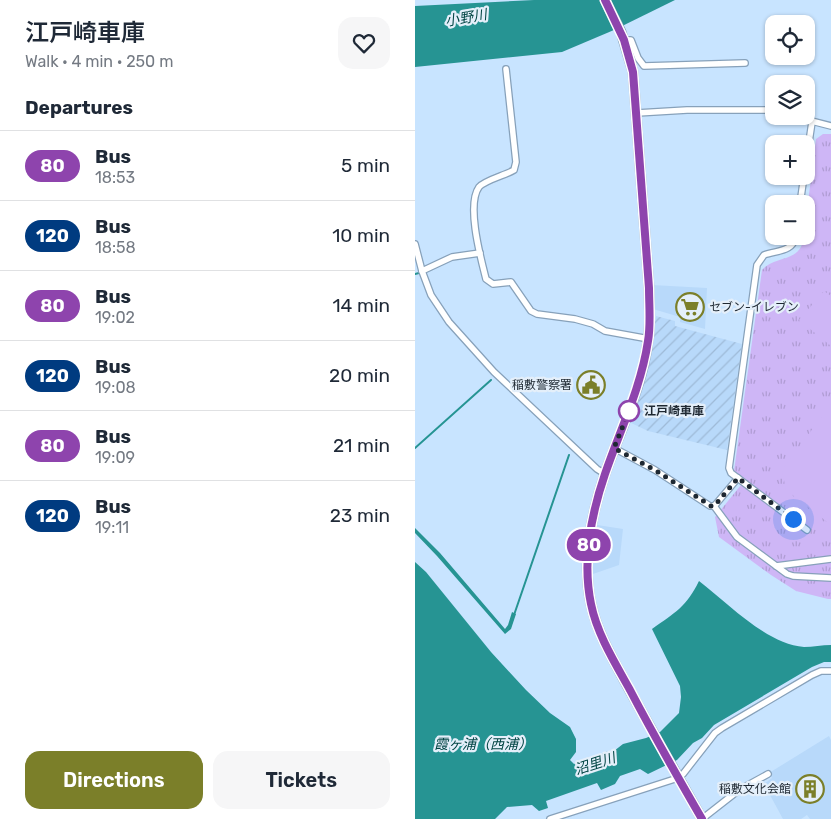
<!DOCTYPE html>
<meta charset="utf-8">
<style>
:root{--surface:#fff;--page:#f6f6f7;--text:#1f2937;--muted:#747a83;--line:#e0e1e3;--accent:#7b7f29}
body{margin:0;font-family:Rubik,"Noto Sans JP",sans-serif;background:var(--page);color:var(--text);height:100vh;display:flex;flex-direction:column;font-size:19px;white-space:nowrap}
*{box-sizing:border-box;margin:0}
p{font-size:16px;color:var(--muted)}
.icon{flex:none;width:28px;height:28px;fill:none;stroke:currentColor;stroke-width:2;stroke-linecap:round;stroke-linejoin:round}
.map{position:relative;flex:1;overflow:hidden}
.drawer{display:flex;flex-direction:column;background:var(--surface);width:415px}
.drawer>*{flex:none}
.badge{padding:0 10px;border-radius:16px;font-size:18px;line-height:32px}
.fabs{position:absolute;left:350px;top:15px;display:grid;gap:10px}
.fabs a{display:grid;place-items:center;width:50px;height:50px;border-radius:10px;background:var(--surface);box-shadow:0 1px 4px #0004;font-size:25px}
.you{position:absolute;width:25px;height:25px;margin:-12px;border:4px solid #fff;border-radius:50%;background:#1a73e8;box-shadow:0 0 0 8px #1a73e833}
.map>.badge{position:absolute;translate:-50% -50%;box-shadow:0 0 0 2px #fff}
h2{padding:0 25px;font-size:19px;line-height:45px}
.round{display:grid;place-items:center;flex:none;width:52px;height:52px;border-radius:15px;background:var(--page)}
.headline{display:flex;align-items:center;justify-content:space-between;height:85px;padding:0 25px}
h1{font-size:24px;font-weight:600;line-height:38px}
.button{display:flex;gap:10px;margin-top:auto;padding:10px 25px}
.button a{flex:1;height:58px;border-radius:15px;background:var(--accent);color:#fff;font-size:20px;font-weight:600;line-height:58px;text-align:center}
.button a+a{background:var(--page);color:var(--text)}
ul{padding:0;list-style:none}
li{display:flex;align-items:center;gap:15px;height:70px;padding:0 25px;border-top:1px solid var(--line)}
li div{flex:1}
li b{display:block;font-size:19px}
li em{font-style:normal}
li .badge{min-width:55px;font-weight:700;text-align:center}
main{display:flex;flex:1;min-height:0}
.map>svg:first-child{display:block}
.built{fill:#b8d9fa}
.industrial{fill:url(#industrial-furrows)}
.park{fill:url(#park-tufts)}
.pitch{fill:#ceb6f6}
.water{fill:#269493}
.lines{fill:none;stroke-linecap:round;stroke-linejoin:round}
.stream{stroke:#269493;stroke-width:2}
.street-casing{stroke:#87a1ba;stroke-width:8}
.secondary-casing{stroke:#87a1ba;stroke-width:11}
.street{stroke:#fff;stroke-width:5.5}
.secondary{stroke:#fff;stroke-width:9}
.line-casing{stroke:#fff;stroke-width:11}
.line{stroke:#8e44ad;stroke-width:8}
.walk{stroke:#1e2832;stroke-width:5;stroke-dasharray:0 9}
.stop-dot{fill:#fff;stroke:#8e44ad;stroke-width:2.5}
.labels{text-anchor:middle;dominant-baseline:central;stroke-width:4.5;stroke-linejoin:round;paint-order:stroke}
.poi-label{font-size:12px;fill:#1e2832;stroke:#e4effa;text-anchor:end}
.stop-label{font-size:12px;font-weight:bold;fill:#1e2832;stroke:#e4effa;text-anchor:start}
.water-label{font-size:14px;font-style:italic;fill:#014443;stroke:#e4effa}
</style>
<main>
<section class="drawer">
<div class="headline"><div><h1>江戸崎車庫</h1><p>Walk · 4 min · 250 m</p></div><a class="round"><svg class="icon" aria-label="heart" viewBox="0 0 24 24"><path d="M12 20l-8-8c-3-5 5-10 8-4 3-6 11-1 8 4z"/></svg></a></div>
<h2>Departures</h2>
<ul>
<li><span class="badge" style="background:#8e44ad;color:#fff">80</span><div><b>Bus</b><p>18:53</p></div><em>5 min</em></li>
<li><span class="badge" style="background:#003b80;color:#fff">120</span><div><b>Bus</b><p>18:58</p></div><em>10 min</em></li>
<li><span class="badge" style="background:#8e44ad;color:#fff">80</span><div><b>Bus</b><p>19:02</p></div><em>14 min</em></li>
<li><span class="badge" style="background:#003b80;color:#fff">120</span><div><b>Bus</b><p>19:08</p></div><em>20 min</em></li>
<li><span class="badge" style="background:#8e44ad;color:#fff">80</span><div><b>Bus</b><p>19:09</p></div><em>21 min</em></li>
<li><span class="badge" style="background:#003b80;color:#fff">120</span><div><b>Bus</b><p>19:11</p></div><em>23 min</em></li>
</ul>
<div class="button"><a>Directions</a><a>Tickets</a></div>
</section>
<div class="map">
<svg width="416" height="819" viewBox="0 0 416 819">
<defs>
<pattern id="industrial-furrows" width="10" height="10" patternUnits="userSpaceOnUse" patternTransform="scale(1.25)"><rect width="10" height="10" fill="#b8d9fa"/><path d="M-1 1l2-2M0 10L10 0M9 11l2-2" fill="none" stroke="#9ebad7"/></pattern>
<pattern id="park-tufts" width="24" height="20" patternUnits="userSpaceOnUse" patternTransform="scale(1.25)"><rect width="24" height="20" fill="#ceb6f6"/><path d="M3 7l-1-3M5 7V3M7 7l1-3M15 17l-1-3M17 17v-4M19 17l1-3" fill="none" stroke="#b09cd3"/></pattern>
</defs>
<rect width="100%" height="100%" fill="#c8e4ff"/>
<g class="built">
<polygon points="237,285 292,288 290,329 265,322 265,317 238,309"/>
<polygon points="182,525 208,529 204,565 178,574 177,557"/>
<polygon points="414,736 416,740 416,819 395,819 392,815 386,819 368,819 349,784 357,778 354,773"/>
</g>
<polygon class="industrial" points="241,316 260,321 260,326 327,344 312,450 233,431 214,422 223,403 234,363"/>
<path class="park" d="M408 134H416V599H413L381 591 356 575 304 537 300 517 330 480 319 471 347 270C361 254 386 264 389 236H391V218L401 139Z"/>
<g class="pitch">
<polygon points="409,291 416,296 416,346 384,320"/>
<polygon points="416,404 416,525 371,490 367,470"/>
</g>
<g class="water">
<polygon points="119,0 260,0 199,30 147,52 0,67 0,6"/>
<polygon points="0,528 25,553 90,629 93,625 97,612 101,614 96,629 90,634 22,556 0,533"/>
<path d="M0 562 11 572 76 652 111 690 135 713 155 727 161 739V752L155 760 159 764 167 761 173 763 190 752 199 751 208 744 231 738 245 732 264 713 266 697 265 686 237 629C260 613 272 606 284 581 313 603 351 644 389 647 398 647 407 645 416 645V662H409L397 667 299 725 287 738 278 743 262 760 233 774 225 769 205 776 200 784 186 790 182 783 131 801 133 808 124 811 117 805 92 807 80 819H0Z"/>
</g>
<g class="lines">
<g class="stream">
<polyline points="0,274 4,273"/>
<polyline points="0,448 76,380"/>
<polyline points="99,615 154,455"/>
</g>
<defs>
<g id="street">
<polyline points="209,40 216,40 223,58 229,66 330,63"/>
<path d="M91 69 101 162 99 170C91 175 70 180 64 187 51 205 66 259 71 279L78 284 96 282 116 311 122 314 160 319 178 324 190 331 234 339"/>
<polyline points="222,113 272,110 354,110 359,111"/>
<polyline points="377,116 416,126"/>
<polyline points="391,162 397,122"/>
<polyline points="385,204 389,176"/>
<path d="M381 236C377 253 362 250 349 255L342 265 314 468 316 473 392 530"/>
<polyline points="0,244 7,271 16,295 34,322 79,372 182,469 190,474"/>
<polyline points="7,271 37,257 65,253"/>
<polyline points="199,448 240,470 295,506 299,506 301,504 323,478"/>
<polyline points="299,506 322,537 372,574 378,576 416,578"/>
<polyline points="361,566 416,559"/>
<polyline points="135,819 263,778 268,774 300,733 307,728 397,675 406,671 416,671"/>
<polyline points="287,819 324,790 353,774"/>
</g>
<path id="secondary" d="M190 0 206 32 218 72 234 288C234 306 236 324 233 341 227 388 205 430 190 474 176 515 167 562 176 604 182 633 199 661 213 687 237 731 262 775 287 819"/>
</defs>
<use href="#street" class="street-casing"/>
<use href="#secondary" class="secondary-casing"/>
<use href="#street" class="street"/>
<use href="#secondary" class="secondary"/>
</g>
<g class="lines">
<defs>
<path id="line" d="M190 0 209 40 218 72 234 288C234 306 236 324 233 341 226 388 205 430 190 474 176 515 167 561 176 604 182 634 200 663 215 690 238 734 262 776 287 819"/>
</defs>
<use href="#line" class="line-casing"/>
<use href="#line" class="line"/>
<polyline class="walk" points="214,411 199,448 240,470 296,506 299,506 301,504 323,478 378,519"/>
</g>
<defs>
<symbol id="supermarket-ring" viewBox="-11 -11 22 22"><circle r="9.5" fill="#e4effa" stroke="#7b7f29" stroke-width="1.5"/><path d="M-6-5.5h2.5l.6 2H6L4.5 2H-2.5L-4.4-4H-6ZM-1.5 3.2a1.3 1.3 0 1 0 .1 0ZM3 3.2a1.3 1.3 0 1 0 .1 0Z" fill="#7b7f29"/></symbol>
<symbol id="civic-ring" viewBox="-11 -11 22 22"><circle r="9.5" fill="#e4effa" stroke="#7b7f29" stroke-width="1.5"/><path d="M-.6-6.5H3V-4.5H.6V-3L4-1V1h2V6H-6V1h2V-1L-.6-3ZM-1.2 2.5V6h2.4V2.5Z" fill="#7b7f29"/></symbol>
<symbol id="building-ring" viewBox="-11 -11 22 22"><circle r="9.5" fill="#e4effa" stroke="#7b7f29" stroke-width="1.5"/><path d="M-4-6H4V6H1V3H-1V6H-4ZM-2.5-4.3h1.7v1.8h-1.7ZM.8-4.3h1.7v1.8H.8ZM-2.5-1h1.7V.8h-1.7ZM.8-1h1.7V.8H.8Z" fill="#7b7f29"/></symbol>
</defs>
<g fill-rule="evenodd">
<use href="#supermarket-ring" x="259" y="291" width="32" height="32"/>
<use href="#civic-ring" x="160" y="369" width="32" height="32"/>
<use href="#building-ring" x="379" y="773" width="32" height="32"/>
</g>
<circle class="stop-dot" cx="214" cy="411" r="10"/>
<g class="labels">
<g class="poi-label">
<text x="294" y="307" text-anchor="start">セブン-イレブン</text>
<text x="157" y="385">稲敷警察署</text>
<text x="376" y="789">稲敷文化会館</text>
</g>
<g class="stop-label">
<text x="229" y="411">江戸崎車庫</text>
</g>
<g class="water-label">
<text transform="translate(51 18) rotate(-10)">小野川</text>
<text x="68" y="744">霞ヶ浦（西浦）</text>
<text transform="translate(180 764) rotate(-18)">沼里川</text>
</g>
</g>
</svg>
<div class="fabs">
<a><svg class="icon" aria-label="locate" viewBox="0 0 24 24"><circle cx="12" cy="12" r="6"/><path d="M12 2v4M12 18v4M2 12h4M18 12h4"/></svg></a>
<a><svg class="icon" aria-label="layers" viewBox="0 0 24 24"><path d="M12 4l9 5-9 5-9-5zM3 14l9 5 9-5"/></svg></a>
<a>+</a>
<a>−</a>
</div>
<div class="you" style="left:378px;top:519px"></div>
<b class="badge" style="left:174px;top:545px;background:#8e44ad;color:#fff">80</b>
</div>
</main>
